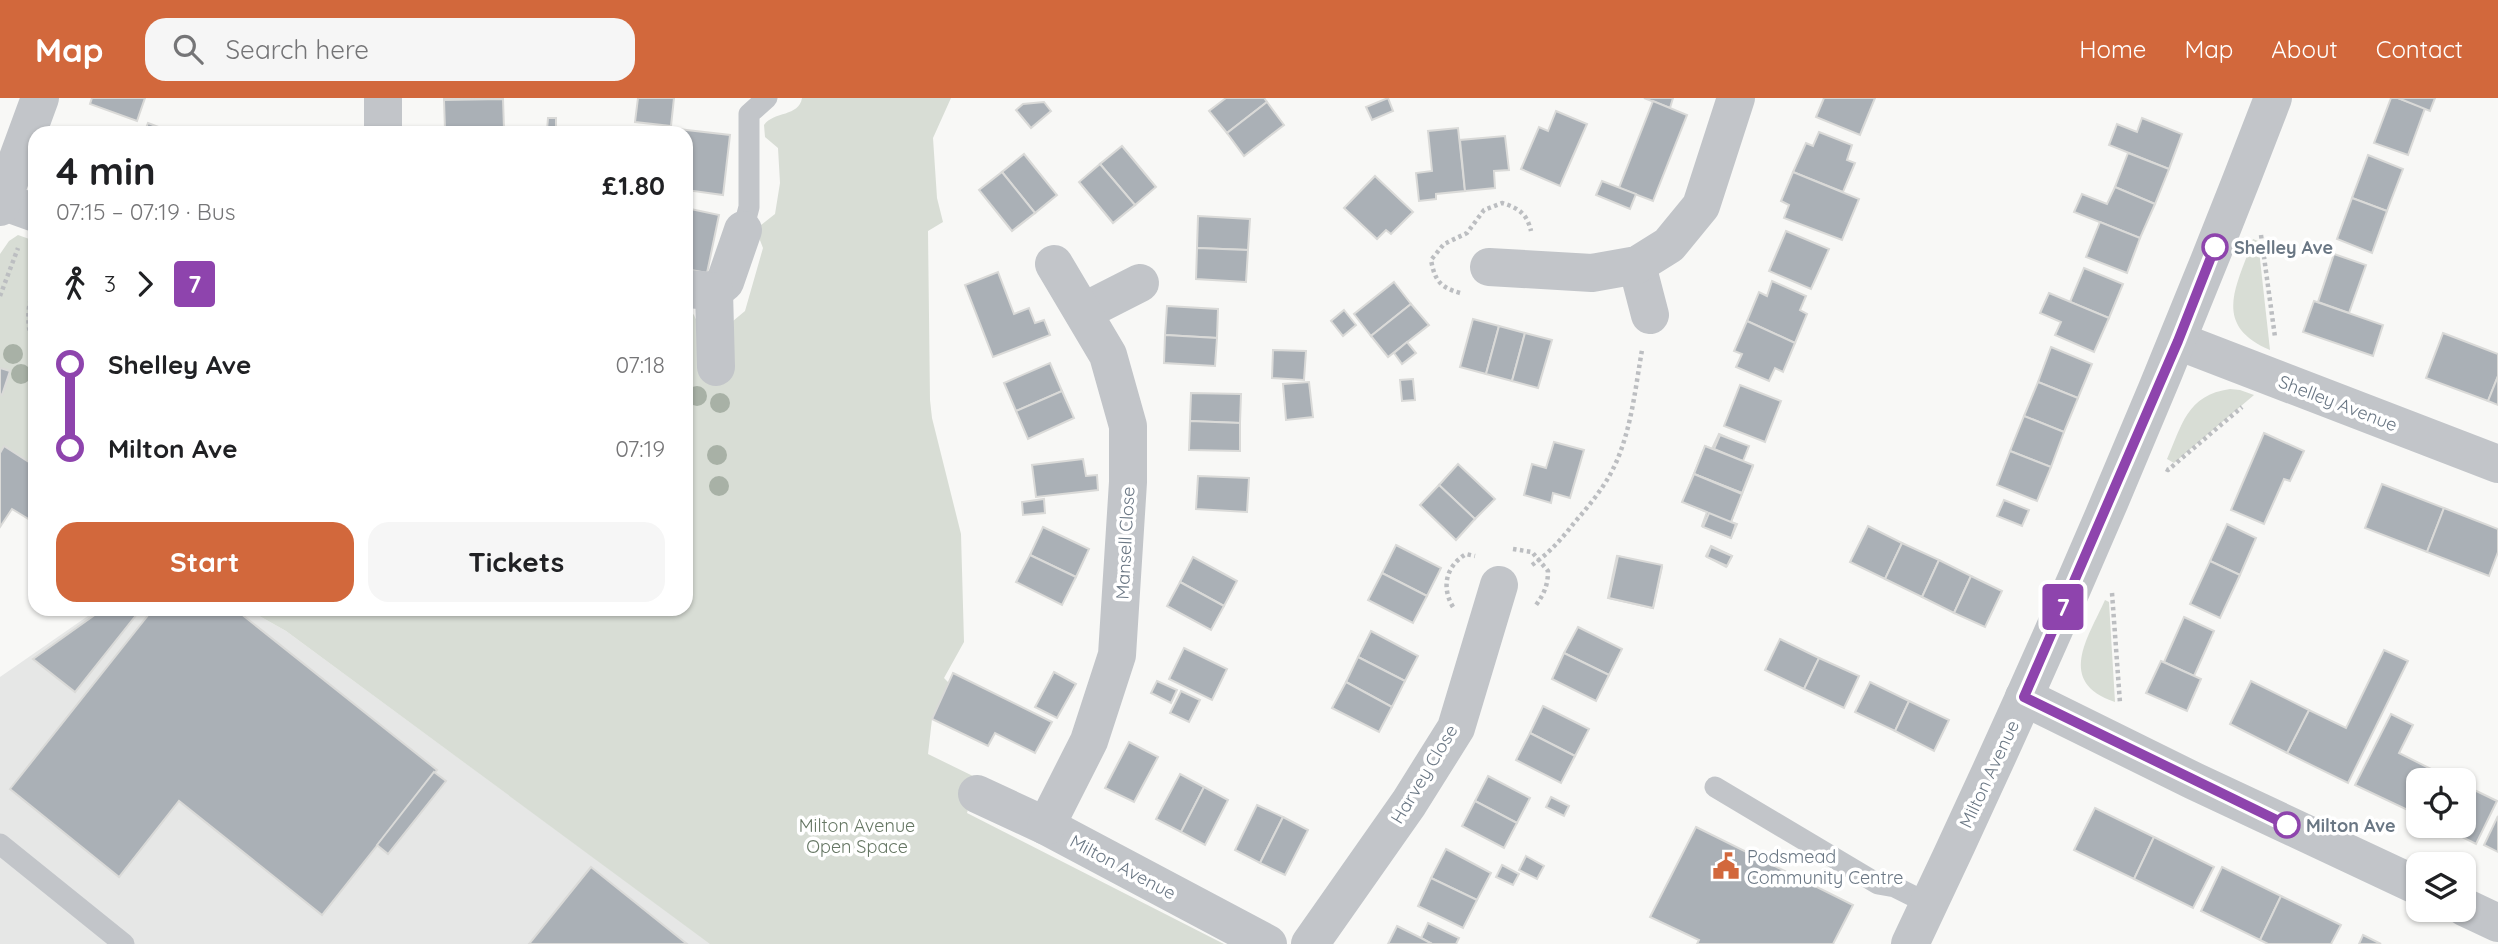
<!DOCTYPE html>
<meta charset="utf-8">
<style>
:root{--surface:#fff;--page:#f6f6f6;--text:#202124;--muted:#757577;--accent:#d2683c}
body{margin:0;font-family:Quicksand,sans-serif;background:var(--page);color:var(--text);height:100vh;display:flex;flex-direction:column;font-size:26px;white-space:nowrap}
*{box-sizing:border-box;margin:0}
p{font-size:23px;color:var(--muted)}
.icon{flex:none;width:38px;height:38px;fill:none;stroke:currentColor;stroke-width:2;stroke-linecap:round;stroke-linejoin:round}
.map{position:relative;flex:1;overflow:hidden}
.side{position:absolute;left:28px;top:28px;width:665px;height:490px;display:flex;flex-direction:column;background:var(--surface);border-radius:21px;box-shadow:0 2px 5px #0004}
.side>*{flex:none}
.badge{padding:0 14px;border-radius:5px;font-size:24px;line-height:46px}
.tools{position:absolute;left:2406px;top:670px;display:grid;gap:14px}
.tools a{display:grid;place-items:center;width:70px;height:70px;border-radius:14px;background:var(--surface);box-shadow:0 2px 5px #0004;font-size:35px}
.map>.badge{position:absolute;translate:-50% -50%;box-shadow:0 0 0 4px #fff}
.legs{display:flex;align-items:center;gap:10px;height:77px;padding:0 28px;font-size:23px}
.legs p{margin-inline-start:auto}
.overview{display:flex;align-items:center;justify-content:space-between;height:119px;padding:0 28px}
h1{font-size:38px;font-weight:700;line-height:52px}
.cta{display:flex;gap:14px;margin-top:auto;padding:14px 28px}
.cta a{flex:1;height:80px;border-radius:21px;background:var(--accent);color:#fff;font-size:28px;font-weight:700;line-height:80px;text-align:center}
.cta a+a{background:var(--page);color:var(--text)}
ul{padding:0 28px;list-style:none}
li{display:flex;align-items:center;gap:24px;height:84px;font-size:26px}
li i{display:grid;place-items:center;width:10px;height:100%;margin:0 9px;background:currentColor}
li i::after{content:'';width:18px;height:18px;margin:-9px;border:5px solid;border-radius:50%;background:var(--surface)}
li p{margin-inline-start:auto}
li:first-child i{background:linear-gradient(#0000 50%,currentColor 0)}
li:last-child i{background:linear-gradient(currentColor 50%,#0000 0)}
header{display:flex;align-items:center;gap:42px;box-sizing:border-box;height:98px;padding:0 35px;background:var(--accent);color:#fff}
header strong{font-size:33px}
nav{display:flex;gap:38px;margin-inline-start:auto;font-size:24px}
.search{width:490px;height:63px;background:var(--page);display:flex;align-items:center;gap:18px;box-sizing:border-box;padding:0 24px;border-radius:21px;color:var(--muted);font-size:26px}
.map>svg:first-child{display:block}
.built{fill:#e6e7e6}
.green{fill:#d8ddd5}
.building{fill:#aab0b6;stroke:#dadad8;stroke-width:2}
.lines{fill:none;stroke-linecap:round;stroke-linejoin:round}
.path{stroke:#bcbec1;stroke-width:4.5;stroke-dasharray:3.5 3.5;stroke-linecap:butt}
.lane{stroke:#c2c5c9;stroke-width:21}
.street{stroke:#c2c5c9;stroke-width:38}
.tree{fill:#a8b1a6}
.line-1-casing{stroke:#fff;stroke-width:16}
.line-1{stroke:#8e44ad;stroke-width:10}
.stop-1-dot{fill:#fff;stroke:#8e44ad;stroke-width:3.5}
.labels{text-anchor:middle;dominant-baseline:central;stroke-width:7;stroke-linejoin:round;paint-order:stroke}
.stop-label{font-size:18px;font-weight:bold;fill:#6a7784;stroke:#fff;text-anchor:start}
.street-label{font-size:18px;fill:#6a7784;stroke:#fff}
.park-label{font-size:18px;fill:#667764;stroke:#fff}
.poi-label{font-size:18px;fill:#6a7784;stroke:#fff;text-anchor:start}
</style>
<header>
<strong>Map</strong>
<div class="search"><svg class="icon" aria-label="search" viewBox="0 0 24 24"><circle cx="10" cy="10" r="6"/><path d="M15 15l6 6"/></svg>Search here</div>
<nav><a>Home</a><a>Map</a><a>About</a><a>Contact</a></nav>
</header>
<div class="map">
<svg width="2498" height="846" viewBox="0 0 2498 846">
<rect width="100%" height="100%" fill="#f8f8f6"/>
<polygon class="built" points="98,511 247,511 286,533 711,846 0,846 0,579"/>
<g class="green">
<path d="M802 0H951L933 40 937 100 943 124 928 133 930 302 932 320 961 436 964 544 944 580 949 585 932 621 928 656 977 680 967 715 1224 846H710L286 533 247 511H686V208L694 217 699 228 733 223 745 213 763 150 758 137 761 127 775 116 780 85 778 50 765 39 764 27C774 13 799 19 802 0Z"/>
<polygon points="18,137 35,143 35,368 5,348 0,355 0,156 9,143"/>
<path d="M2253 141 2258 143 2270 252C2210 226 2238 187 2253 141Z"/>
<path d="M2230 291 2240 292 2254 297 2174 365 2167 361C2182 327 2187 297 2230 291Z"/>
<path d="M2105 502 2109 504 2115 604C2056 584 2088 540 2105 502Z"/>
</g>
<g class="building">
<polygon points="92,0 145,0 137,23 90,6"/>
<polygon points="444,0 503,0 503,1 444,2"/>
<polygon points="638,0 674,0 671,28 635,24"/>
<polygon points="1226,0 1264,0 1267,4 1227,35 1209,13"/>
<polygon points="1388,0 1393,13 1372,22 1366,9"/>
<polygon points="1644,0 1673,0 1670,10"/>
<polygon points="1824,0 1875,0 1860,37 1816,19"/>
<polygon points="2391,0 2398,0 2425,10 2408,57 2374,45"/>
<polygon points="2398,0 2435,0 2430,13"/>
<polygon points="503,1 504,31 445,32 444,2"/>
<polygon points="1653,3 1687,17 1653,103 1619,90"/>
<polygon points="1044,4 1051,13 1031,30 1016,12 1023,6"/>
<polygon points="1267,4 1284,27 1244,58 1227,35"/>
<polygon points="1556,13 1587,26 1560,88 1521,71 1539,29 1548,33"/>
<polygon points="548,20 556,20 556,33 547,32"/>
<polygon points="2142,20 2182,36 2169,71 2109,47 2117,26 2137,34"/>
<polygon points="148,25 174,35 144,35"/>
<polygon points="669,30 730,37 723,97 686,92 686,35 668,35"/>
<polygon points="1458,30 1465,93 1436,96 1436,101 1419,103 1416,75 1432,73 1428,33"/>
<polygon points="504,31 504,35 445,35 445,32"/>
<polygon points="1819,34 1852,47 1847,62 1855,65 1843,94 1793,74 1806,45 1813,48"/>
<polygon points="1505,38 1509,72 1494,73 1495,90 1465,93 1460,42"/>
<polygon points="1122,48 1156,89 1135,107 1100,66"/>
<polygon points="2128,55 2169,71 2155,106 2115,89"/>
<polygon points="1024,56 1057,97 1035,115 1002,74"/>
<polygon points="2368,57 2403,71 2387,113 2352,100"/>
<polygon points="1100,66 1135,107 1113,125 1079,84"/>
<polygon points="1002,74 1035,115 1012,133 979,92"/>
<polygon points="1793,74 1859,101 1842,142 1784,120 1789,107 1781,103"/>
<polygon points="1375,78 1413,114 1391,136 1386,132 1377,141 1344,110"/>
<polygon points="1602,83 1636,96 1630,111 1596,97"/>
<polygon points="2115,89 2155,106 2140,140 2074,114 2082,96 2107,106"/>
<polygon points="2352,100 2387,113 2372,155 2337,141"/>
<polygon points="686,110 719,117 707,175 686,171"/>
<polygon points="1198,118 1250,121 1248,152 1197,150"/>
<polygon points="2100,124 2140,140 2127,175 2086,159"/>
<polygon points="1786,133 1829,151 1811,191 1769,173"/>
<polygon points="1197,150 1248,152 1246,184 1196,181"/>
<polygon points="2334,156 2366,167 2349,215 2318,204"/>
<polygon points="2084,170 2123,186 2109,220 2070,204"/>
<polygon points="998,174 1014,216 1029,210 1035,225 1044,222 1050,237 993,259 965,187"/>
<polygon points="1772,183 1806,198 1800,212 1807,216 1795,245 1747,223 1759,194 1767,198"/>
<polygon points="1394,184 1411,206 1371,238 1354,216"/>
<polygon points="2049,195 2109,220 2094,254 2055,237 2061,224 2040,215"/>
<polygon points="2314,203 2383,227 2373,258 2303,234"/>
<polygon points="1411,206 1429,227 1388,259 1371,238"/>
<polygon points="1167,208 1218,211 1217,240 1165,237"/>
<polygon points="1344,212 1356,227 1343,238 1331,223"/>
<polygon points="1473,221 1499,228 1486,276 1460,269"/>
<polygon points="1747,223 1795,245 1783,274 1775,270 1769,283 1736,269 1742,256 1734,253"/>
<polygon points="1499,228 1525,235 1512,283 1486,276"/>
<polygon points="1525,235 1552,242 1538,290 1512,283"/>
<polygon points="2443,235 2498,256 2498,278 2488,303 2426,280"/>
<polygon points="1165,237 1217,240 1215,268 1164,265"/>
<polygon points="1407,244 1416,255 1402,266 1394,255"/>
<polygon points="2051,249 2092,266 2078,300 2038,284"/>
<polygon points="1273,252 1306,253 1304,282 1272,280"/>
<polygon points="1050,265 1062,293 1016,313 1004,285"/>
<polygon points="0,270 10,273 2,297 0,296"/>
<polygon points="2498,278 2498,307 2488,303"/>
<polygon points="1413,281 1415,302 1402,303 1400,282"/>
<polygon points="1309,284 1313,319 1286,322 1283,286"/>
<polygon points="2038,284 2078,300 2064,334 2024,318"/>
<polygon points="1740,287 1781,303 1765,344 1724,328"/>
<polygon points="1062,293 1074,320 1028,341 1016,313"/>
<polygon points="1191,295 1241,296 1240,325 1190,323"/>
<polygon points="2024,318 2064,334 2051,369 2010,353"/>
<polygon points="1190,323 1240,325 1240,353 1189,352"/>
<polygon points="2264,335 2304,353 2290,383 2284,381 2264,426 2231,412"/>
<polygon points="1719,336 1748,349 1742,363 1753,368 1742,396 1694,376 1705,348 1712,351"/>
<polygon points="1720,337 1749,348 1743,363 1714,351"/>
<polygon points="1554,344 1584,352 1570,400 1553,395 1551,405 1524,397 1532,366 1546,370"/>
<polygon points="4,348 35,368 35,425 12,411 0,429 0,355"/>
<polygon points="1705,348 1753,367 1742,395 1694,376"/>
<polygon points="2010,353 2051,369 2037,403 1997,387"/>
<polygon points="1083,361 1086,378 1097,377 1098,392 1036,399 1032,367"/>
<polygon points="1458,366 1495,401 1475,421 1439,387"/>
<polygon points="1694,376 1742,395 1731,424 1683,404"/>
<polygon points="1694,376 1742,396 1731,424 1737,426 1731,440 1702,428 1707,414 1682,404"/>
<polygon points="1198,378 1249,380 1247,414 1196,411"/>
<polygon points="2382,386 2444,410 2427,454 2365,430"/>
<polygon points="1439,387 1475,421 1456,442 1420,407"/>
<polygon points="1044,401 1045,415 1023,417 1022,404"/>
<polygon points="2004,402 2029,412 2022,428 1997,418"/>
<polygon points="2444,410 2498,431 2498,454 2489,478 2427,454"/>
<polygon points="1709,415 1736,426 1731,440 1703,429"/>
<polygon points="2227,426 2256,440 2240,477 2210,463"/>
<polygon points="1868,428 1902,445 1885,481 1850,464"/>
<polygon points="1043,429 1089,451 1076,479 1030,457"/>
<polygon points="1902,445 1939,462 1922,499 1885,481"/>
<polygon points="1396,447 1441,470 1427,498 1382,475"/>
<polygon points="1711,448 1732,458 1726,469 1706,458"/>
<polygon points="1711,449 1732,458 1727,468 1707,459"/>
<polygon points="1030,457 1076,479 1062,507 1016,484"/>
<polygon points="1617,458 1662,469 1653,510 1608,500"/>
<polygon points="1618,458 1662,467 1653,510 1609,500"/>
<polygon points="1193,459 1237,483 1224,508 1180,484"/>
<polygon points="1939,462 1971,478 1954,515 1922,499"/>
<polygon points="2210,463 2240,477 2220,520 2190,506"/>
<polygon points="1382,475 1427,498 1413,525 1368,502"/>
<polygon points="1971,478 2002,493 1985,529 1954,515"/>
<polygon points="1180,484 1224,508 1211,532 1167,508"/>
<polygon points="103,511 141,511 75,594 33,561"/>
<polygon points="153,511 235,511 437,672 322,817 179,703 119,779 10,691"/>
<polygon points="2184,519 2214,533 2194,578 2164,564"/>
<polygon points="1578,529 1622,551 1609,577 1564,555"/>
<polygon points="1371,533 1418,558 1405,583 1358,559"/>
<polygon points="1780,541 1819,560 1804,591 1765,572"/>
<polygon points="1184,550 1227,571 1212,602 1169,581"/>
<polygon points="2384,552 2408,563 2348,685 2287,655 2309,612 2346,630"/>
<polygon points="1564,555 1609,577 1596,603 1552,581"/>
<polygon points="1358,559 1405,583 1392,609 1346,584"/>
<polygon points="1819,560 1859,578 1844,610 1804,591"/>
<polygon points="2161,563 2201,581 2187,613 2146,595"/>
<polygon points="1054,574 1076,586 1057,620 1035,609"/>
<polygon points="953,575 1052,624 1035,655 995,635 988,648 932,621"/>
<polygon points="1157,583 1177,592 1171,605 1151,595"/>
<polygon points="2251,583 2309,612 2287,655 2230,626"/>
<polygon points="1346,584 1392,609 1379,634 1332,610"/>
<polygon points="1870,584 1909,603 1895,633 1855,614"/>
<polygon points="1181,593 1200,602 1189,624 1170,615"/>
<polygon points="1909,603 1949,622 1934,653 1895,633"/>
<polygon points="1543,608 1589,631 1575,658 1530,635"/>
<polygon points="2391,616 2413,627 2399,655 2437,674 2432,682 2418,682 2418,712 2416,716 2355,687"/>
<polygon points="1530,635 1575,658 1561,685 1516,662"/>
<polygon points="1129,644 1158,659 1134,704 1105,690"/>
<polygon points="434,674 446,683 388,756 377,747"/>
<polygon points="2437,674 2455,682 2432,682"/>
<polygon points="1180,676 1204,689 1181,734 1156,721"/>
<polygon points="1488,678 1530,700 1517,725 1475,703"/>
<polygon points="2464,687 2497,703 2476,746 2440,728 2464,728"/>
<polygon points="1204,689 1228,702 1205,747 1181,734"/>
<polygon points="1551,699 1569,708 1564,718 1546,709"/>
<polygon points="1475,703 1517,725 1504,750 1462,728"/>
<polygon points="1257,707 1283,719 1260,765 1235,752"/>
<polygon points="2095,710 2154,739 2134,781 2074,752"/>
<polygon points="2498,718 2498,754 2484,747"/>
<polygon points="1283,719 1308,732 1285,777 1260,765"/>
<polygon points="1696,729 1853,807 1833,846 1697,846 1699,842 1650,819"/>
<polygon points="2154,739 2214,769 2193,810 2134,781"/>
<polygon points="1446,751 1491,775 1477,802 1431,780"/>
<polygon points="1526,758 1544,768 1537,781 1519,772"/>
<polygon points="1502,767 1519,776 1513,787 1496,779"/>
<polygon points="591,769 687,846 529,846"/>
<polygon points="2222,769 2281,798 2260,842 2201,813"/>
<polygon points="1431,780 1477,802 1463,830 1418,808"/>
<polygon points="2281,798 2341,827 2331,846 2268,846 2260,842"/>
<polygon points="1428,825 1459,840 1456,846 1432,846 1421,840"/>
<polygon points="1397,828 1421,840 1432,846 1388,846"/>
<polygon points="2363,837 2381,846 2359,846"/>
</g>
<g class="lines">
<g class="path">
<polyline points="2261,137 2275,239"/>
<path d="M35 188C25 215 27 227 35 254"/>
<path d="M1460 195C1440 189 1435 183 1431 162L1444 146 1467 135 1484 112 1502 105C1519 110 1527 116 1531 133"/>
<polyline points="0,198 18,150"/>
<polyline points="2166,371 2168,372 2242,309"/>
<path d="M1513 451 1532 454 1548 473C1548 487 1544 496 1536 507"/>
<path d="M1532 467C1548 456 1562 441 1574 425 1588 409 1602 392 1612 373 1631 336 1635 292 1642 252"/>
<polyline points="2112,495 2120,605"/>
<path d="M1453 509C1441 489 1446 468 1466 456L1475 458"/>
</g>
<g class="lane">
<polyline points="743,132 749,109 749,16 767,0"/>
<polyline points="1715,689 1878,786 1895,789 1929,806"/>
<polyline points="0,746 124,846"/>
</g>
<g class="street">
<polyline points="383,35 383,0"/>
<polyline points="2,103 35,115"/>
<polyline points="0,109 40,0"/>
<polyline points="1637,167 1650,217"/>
<polyline points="1489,169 1592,175 1637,167 1669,147 1701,108 1736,0"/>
<polyline points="686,191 714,193 725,184 743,132"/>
<polyline points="714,193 716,269"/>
<polyline points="1083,214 1140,185"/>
<polyline points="2178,243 2498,366"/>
<polyline points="2024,599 2194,683 2418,788"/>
<polyline points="977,696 1046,728 1268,846"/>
<polyline points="1046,728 1089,643 1117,557 1128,384 1128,328 1108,257 1054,166"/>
<polyline points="2464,809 2498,825"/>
<polyline points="1310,846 1409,705 1456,630 1499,487"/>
<path d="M1910 846C2042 569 2163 287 2273 0"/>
</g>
</g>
<g class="tree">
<circle cx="13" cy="256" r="10"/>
<circle cx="21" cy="276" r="10"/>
<circle cx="697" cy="298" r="10"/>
<circle cx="720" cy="305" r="10"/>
<circle cx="717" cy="357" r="10"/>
<circle cx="719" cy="388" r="10"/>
</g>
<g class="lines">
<defs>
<polyline id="line-1" points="2215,149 2178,243 2024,599 2287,727"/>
</defs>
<use href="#line-1" class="line-1-casing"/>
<use href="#line-1" class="line-1"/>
</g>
<defs>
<symbol id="civic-bare" viewBox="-9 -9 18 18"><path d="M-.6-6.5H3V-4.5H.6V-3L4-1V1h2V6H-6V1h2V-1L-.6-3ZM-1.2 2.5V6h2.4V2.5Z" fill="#d2683c" stroke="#fff" stroke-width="2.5" paint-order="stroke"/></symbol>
</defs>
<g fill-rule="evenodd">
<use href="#civic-bare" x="1707" y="749" width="38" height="38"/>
</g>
<g class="stop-1-dot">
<circle cx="2215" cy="149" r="12"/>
<circle cx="2287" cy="727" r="12"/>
</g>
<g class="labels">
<g class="stop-label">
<text x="2234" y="149">Shelley Ave</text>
<text x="2306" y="727">Milton Ave</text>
</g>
<g class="street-label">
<text transform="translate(2338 305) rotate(21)">Shelley Avenue</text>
<text transform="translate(1125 445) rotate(-87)">Mansell Close</text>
<text transform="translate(1424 676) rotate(-59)">Harvey Close</text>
<text transform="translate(1989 676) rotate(-65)">Milton Avenue</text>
<text transform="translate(1123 769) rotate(28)">Milton Avenue</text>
</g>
<g class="park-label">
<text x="857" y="727">Milton Avenue<tspan x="857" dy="21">Open Space</tspan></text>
</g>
<g class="poi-label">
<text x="1747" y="758">Podsmead<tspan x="1747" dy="21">Community Centre</tspan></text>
</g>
</g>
</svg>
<div class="tools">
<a><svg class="icon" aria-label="locate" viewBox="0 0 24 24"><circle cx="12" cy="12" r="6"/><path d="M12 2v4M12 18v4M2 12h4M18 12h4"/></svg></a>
<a><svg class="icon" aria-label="layers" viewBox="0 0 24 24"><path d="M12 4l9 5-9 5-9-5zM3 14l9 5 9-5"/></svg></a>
</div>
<b class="badge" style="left:2063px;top:509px;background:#8e44ad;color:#fff">7</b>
<section class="side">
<div class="overview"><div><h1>4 min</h1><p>07:15 – 07:19 · Bus</p></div><b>£1.80</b></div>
<div class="legs"><svg class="icon" aria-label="walk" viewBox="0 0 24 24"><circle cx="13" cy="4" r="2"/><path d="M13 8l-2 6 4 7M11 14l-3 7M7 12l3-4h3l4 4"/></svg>3<svg class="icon" aria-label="forward" viewBox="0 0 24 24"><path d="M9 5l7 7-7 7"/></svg><b class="badge" style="background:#8e44ad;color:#fff">7</b></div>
<ul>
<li><i style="color:#8e44ad"></i><b>Shelley Ave</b><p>07:18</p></li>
<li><i style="color:#8e44ad"></i><b>Milton Ave</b><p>07:19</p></li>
</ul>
<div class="cta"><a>Start</a><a>Tickets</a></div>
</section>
</div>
